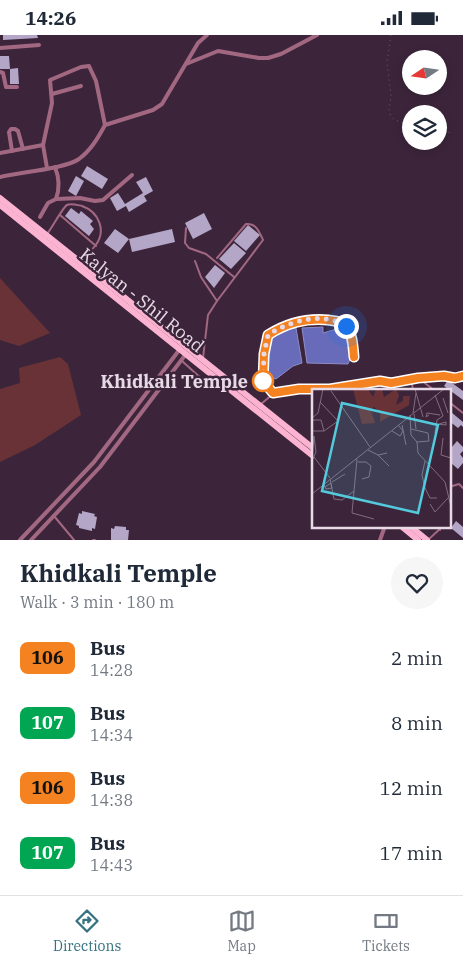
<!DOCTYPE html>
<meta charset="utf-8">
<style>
:root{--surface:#fff;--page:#f6f6f7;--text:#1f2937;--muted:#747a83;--line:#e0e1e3;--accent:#367281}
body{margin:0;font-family:"IBM Plex Serif",serif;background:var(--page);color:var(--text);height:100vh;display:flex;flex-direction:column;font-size:19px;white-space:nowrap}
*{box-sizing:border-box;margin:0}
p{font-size:16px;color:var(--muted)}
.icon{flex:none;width:28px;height:28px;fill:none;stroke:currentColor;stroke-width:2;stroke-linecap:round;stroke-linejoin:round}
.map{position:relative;height:505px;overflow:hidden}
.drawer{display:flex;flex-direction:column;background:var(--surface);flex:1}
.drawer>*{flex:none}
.badge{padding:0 10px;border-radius:8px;font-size:18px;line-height:32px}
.needle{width:32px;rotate:257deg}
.fabs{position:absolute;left:402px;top:15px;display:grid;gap:10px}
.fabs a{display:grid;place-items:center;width:45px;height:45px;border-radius:50%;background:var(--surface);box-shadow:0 2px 8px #0003;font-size:25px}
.you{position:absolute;width:25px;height:25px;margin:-12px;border:4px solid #fff;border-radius:50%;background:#1a73e8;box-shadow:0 0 0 8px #1a73e833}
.map>.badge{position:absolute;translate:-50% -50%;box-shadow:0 0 0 2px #fff}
.round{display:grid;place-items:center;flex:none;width:52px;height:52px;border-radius:26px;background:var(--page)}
.overview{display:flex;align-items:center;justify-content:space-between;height:85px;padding:0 20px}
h1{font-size:24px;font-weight:800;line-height:38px}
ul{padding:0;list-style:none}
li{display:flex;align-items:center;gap:15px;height:65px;padding:0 20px}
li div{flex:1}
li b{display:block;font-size:19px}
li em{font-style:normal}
li .badge{min-width:55px;font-weight:700;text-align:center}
.status{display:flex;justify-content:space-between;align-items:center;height:35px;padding:0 25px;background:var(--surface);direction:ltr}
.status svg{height:14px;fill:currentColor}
.menu{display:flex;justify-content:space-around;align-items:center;height:70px;border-top:1px solid var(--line);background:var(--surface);font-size:14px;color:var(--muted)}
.menu a{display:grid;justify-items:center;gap:2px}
.menu .on{color:var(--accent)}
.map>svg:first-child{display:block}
.green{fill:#683236}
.water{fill:#686bba;stroke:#8e8cc7}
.building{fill:#b4a6c7}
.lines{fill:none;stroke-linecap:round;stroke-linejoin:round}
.path{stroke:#715c6f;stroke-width:1;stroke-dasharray:1 4;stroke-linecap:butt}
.lane{stroke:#a36881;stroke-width:2}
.street{stroke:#a36881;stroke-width:4}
.primary{stroke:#fbb3d1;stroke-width:6}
.line-casing{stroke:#fff;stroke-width:11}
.line{stroke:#f58220;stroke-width:8}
.walk{stroke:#e8d9e6;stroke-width:5;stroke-dasharray:0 9}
.stop-dot{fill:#fff;stroke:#f58220;stroke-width:2.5}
.labels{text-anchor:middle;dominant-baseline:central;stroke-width:5;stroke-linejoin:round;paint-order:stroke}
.street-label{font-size:18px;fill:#e8d9e6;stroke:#3c253b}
.stop-label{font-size:18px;font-weight:bold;fill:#e8d9e6;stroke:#3c253b;text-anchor:end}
.inset-road{fill:none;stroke:#816d7f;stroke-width:1}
.view{fill:#53cbdc;fill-opacity:0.15;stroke:#53cbdc;stroke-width:2.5}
.inset-edge{fill:none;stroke:#e8d9e6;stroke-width:2.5}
</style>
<div class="status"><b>14:26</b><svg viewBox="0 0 49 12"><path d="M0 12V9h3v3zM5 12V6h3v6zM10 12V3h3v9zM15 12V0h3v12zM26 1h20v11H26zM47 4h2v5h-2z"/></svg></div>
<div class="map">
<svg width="463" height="505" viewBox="0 0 463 505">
<rect width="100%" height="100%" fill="#3c253b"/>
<g class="green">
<polygon points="0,243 50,298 19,311 0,305"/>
<polygon points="60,322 68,329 81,380 35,410 0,427 0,354 20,348 19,333"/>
</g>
<g class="water">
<polygon points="323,292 323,298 343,292 346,297 351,322 348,329 307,328 302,293"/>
<polygon points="296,293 302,328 293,331 276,344 268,341 271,302 282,294"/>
</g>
<g class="building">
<polygon points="3,0 37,0 38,3 3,5"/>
<polygon points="0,21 9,21 10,34 0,34"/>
<polygon points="18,33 19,49 10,49 10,34"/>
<polygon points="87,131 108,144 102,154 81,141"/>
<polygon points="76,141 84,146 76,161 68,156"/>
<polygon points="146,142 153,156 144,161 147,166 129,177 126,171 117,176 110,163 118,158 125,169 143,158 136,147"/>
<polygon points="71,173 79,179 81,176 93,186 90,189 94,194 89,201 65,181"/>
<polygon points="204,178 212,194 193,204 185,188"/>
<polygon points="248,190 260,200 246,216 234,206"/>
<polygon points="115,194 129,204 172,194 175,207 132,217 129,204 118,218 104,208"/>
<polygon points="234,208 246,218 231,234 219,224"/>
<polygon points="215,230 225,238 214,253 205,242"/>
<polygon points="448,345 463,356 463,365 444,351"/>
<polygon points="451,377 463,387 463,392 461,390 458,393 449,386 449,378"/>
<polygon points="457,406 463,412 463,416 460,419 463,423 463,428 458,434 451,428 449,430 449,410 452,412"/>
<polygon points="82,476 95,479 94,481 97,482 95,494 92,493 92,496 79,493 79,491 76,490 79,478 82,479"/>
<polygon points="456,486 463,492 463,503 451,493"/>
<polygon points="115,491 126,492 126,495 129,495 128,505 111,505 111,493 114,494"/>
</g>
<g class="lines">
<g class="path">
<polyline points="391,0 387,27 391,61 389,75 391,82 395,85 411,90"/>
<polyline points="439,95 452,98"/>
</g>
<g class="lane">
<polyline points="60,180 96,211"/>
<polyline points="186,193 185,208 189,213 206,219 234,242"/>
<path d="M47 199C52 193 63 172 67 170 71 168 77 170 82 171 99 177 107 196 95 211 91 216 85 220 81 224"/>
<path d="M217 223 246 189C256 188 259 196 263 205L217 266"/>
<polyline points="195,226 201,242 217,266 208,280 203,323"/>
<polyline points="182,326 203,345 212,343"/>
<polyline points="418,343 434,355"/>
<polyline points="411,344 413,355"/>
<path d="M273 359 263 346 264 319 268 300C287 288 305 283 328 285 334 286 342 286 346 291 353 299 353 312 354 321"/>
<polyline points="449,367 463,378"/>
<polyline points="261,369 273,359 282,356 330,354 380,346 391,347 418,343 443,341 455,343 463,341"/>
<polyline points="449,452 459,449 463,453"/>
<polyline points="54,481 74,505"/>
<polyline points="436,491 440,495"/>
<polyline points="93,505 95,505"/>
<polyline points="428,505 443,491"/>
</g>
<g class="street">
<polyline points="0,13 39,10"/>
<polyline points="186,29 218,16 259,23 268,23 281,19 317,0"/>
<polyline points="0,37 3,38 6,52 17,52"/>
<polyline points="52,59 81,51"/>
<polyline points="12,116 9,97 11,94 15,94 18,96 23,114"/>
<polyline points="0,118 43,110"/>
<path d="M55 132C59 142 60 153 56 164"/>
<polyline points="47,133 43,110 52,68 50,45 81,32 89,31 96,46 105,90"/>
<path d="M0 142C19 137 65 134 79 124 91 115 98 103 105 90L153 75 162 69 198 8 207 0"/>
<polyline points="40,182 48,168 56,164 80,163 95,166 103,165 132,140"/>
<polyline points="20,505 94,427 180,314"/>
<polyline points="31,505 100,432 186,319"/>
<polyline points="380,505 385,491"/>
</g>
<g class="primary">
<polyline points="0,163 313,413"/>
<polyline points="0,170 313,421"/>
<polyline points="401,491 418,505"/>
<polyline points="410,491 427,505"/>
</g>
</g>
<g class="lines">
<defs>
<path id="line" d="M354 322C353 312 353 299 346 291 342 286 334 286 328 285 305 283 287 288 268 300L264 319 263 346 273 358 299 354H330L380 346 391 348 418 343 444 341 455 343 463 341"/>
</defs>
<use href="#line" class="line-casing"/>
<use href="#line" class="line"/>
<path class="walk" d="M263 346 264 319 268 300C289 286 323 276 346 291"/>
</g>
<circle class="stop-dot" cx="263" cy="346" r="10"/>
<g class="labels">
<g class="street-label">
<text transform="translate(142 265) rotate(39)">Kalyan - Shil Road</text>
</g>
<g class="stop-label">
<text x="248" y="346">Khidkali Temple</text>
</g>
</g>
<g transform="translate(312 354)">
<rect width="139" height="139" fill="#3c253b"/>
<path d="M41 0H56L61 8 64 0H70L72 8 84 0 87 6 84 16 91 12V7H98L97 16 68 33V23L62 18 59 21 63 34 50 35Z" fill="#683236"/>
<path class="inset-road" d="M103 0 111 28M19 2 58 58M131 9 136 24M101 24 104 4M102 25 104 40M98 26 99 46 105 53 106 64 133 93 139 118M117 26 114 28 115 24 128 26M0 29 6 24 11 0M0 31H9L12 42M124 35 134 36V33L127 35M90 36 94 56M99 40 116 44 117 52 105 53M0 42H12L26 32 8 13M80 42 88 47 91 42 87 37M123 44 125 31 131 27 123 6M131 49 129 66 139 69M56 61 66 66 75 64M66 66 77 77M2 68 18 89M0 70 2 47 4 63 0 72M45 70 40 124 62 130M113 72 110 86 113 99 118 109H125M46 73H54L59 77 57 88 50 90M18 90 22 110 30 111 42 102M20 93 33 85M12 96 14 100 20 99 19 94 13 98M0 105 132 0M118 115 123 123 136 109"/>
<path class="view" d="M30 14 126 36 106 124 10 102Z"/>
<rect width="139" height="139" class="inset-edge"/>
</g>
</svg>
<div class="fabs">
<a><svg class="needle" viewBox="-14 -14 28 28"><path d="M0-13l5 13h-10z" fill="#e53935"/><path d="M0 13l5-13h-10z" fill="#747a83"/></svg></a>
<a><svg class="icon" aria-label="layers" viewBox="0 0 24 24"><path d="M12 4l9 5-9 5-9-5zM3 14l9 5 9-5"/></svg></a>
</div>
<div class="you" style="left:346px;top:291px"></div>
</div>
<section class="drawer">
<div class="overview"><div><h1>Khidkali Temple</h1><p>Walk · 3 min · 180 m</p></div><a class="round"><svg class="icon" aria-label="heart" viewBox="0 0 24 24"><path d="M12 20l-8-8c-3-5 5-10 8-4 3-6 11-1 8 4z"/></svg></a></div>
<ul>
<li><span class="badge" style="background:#f58220;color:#111">106</span><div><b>Bus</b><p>14:28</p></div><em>2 min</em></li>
<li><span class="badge" style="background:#00a651;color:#fff">107</span><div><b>Bus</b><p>14:34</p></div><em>8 min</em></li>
<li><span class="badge" style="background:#f58220;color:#111">106</span><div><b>Bus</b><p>14:38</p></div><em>12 min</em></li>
<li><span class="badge" style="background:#00a651;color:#fff">107</span><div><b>Bus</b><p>14:43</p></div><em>17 min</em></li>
</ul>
</section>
<nav class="menu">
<a class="on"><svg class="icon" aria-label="directions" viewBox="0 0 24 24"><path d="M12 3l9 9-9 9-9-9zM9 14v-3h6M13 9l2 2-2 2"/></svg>Directions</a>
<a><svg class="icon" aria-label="map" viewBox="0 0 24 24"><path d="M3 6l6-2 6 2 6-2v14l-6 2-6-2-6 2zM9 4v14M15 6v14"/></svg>Map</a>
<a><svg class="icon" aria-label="tickets" viewBox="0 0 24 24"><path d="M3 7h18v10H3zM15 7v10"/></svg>Tickets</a>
</nav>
